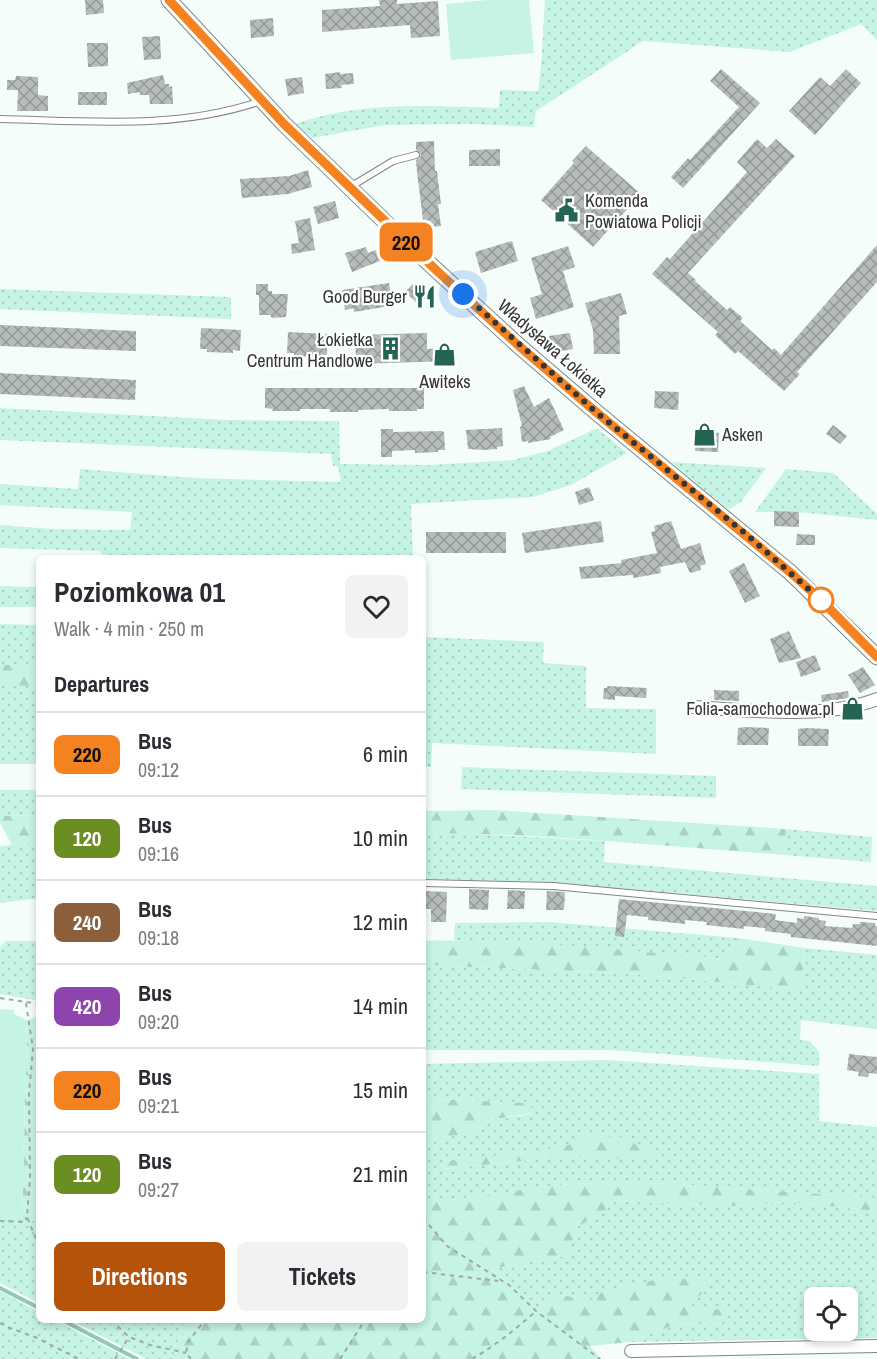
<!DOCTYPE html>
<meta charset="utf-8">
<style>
:root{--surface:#fff;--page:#f2f2f3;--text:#2b2b33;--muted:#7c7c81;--line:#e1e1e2;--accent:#b45309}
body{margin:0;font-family:"Archivo Narrow",sans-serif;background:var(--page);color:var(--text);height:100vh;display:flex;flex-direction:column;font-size:22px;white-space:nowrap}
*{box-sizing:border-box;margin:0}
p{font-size:20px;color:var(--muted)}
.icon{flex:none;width:33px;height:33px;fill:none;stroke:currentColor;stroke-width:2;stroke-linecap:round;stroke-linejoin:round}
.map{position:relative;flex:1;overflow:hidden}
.drawer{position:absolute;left:36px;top:555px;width:390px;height:768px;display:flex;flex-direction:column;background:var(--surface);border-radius:9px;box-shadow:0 3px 9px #0003}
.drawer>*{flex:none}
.badge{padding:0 12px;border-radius:9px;font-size:21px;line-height:39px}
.controls{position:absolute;left:804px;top:1287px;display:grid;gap:12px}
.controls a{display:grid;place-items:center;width:54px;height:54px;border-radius:9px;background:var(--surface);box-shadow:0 3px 9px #0003;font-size:30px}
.you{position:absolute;width:30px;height:30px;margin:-15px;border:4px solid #fff;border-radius:50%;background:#1a73e8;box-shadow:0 0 0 9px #1a73e833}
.map>.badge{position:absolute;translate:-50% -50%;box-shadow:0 0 0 3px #fff}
h2{padding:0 18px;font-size:22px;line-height:54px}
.round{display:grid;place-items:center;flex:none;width:63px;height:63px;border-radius:9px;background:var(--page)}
.headline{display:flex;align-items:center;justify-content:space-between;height:102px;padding:0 18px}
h1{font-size:28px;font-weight:700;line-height:45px}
.primary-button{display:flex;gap:12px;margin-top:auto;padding:12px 18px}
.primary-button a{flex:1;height:69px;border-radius:9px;background:var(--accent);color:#fff;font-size:24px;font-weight:700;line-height:69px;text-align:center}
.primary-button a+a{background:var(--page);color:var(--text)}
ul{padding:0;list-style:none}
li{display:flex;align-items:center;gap:18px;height:84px;padding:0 18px;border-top:2px solid var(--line)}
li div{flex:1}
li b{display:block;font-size:22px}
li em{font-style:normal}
li .badge{min-width:66px;font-weight:700;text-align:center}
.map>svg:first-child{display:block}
.grass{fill:url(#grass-dots);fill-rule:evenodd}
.forest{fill:url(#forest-firs)}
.park{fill:#c5f4e4}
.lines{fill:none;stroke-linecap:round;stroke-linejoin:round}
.stream{stroke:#94c9b7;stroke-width:4}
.building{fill:url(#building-cross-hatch)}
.service-casing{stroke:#7f8683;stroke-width:8}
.minor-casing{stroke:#7f8683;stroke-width:14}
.tertiary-casing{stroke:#7f8683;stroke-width:17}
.path{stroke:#a2a8a5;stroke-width:2;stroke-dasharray:4.5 4.5;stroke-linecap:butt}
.service{stroke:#fff;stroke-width:6}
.minor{stroke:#fff;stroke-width:12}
.tertiary{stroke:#fff;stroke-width:15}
.line-casing{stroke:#fff;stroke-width:14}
.line{stroke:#f58220;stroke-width:9}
.walk{stroke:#333635;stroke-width:6;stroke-dasharray:0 10.8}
.stop-dot{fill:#fff;stroke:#f58220;stroke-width:3}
.labels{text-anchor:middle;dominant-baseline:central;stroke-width:4.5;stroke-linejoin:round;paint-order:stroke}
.poi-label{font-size:18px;fill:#333635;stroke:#fff;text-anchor:end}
.street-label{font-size:18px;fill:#333635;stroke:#fff}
</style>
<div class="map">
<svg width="877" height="1359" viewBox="0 0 877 1359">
<defs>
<pattern id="grass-dots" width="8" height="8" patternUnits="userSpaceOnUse" patternTransform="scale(1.5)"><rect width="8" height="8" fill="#c5f4e4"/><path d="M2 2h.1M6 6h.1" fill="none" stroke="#aad2c4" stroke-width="1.8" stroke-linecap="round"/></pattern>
<pattern id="forest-firs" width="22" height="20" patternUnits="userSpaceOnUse" patternTransform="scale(1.5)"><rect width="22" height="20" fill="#c5f4e4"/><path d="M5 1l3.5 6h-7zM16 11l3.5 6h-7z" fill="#aad2c4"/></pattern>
<pattern id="building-cross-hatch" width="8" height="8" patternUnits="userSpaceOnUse" patternTransform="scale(1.5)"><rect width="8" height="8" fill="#b5bcba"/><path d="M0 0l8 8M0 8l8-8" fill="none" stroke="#949a98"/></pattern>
</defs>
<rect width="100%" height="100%" fill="#f5fdfa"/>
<g class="grass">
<path d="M545 0H877V40L861 24 790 52 643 41 536 111 534 127 471 124 385 125 312 138 295 124C360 101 432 106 499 108L500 90 538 91 541 67Z"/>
<polygon points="0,289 231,297 231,319 0,309"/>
<polygon points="0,408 228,420 339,421 340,464 430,465 513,460 548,451 593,430 598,429 627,453 571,485 533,497 411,504 413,558 103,558 100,551 0,548 0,525 52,529 130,530 132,512 0,505 0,484 78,489 80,469 193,478 341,482 338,467 333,466 331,454 0,440"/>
<polygon points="671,462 766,468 741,502 730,509 726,508"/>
<polygon points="786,469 833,473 877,514 877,520 799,512 755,512"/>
<polygon points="0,586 39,587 39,607 0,607"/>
<polygon points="0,624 39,625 39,665 0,665"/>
<polygon points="423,637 544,642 543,663 586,666 586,708 656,709 656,754 432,743 431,767 423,767"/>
<rect x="0" y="686" width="39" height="78"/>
<polygon points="462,767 716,776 716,798 461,789"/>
<polygon points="0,790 39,790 39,815 0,816"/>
<polygon points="786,829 872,837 871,862 784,855"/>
<polygon points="423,833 458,833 605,841 604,862 877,886 877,911 550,882 423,879"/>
<polygon points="39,842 39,898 0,903 0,846"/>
<polygon points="549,922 738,938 725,959 583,947 454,940 455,923"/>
<polygon points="5,941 39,941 39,1001 0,994 0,948"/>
<polygon points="805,948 877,955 877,1029 801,1020 800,1040 810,1041 819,1052 819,1066 611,1050 423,1050 423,965 623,973 801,990"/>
<path d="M606 1060 819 1074V1121L877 1127V1198L674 1184 614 1182 558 1185 423 1204V1141L479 1131 483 1121 532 1114 530 1103 435 1099 423 1100V1064ZM637 1146 654 1148 596 1160 582 1155 444 1169 442 1163 566 1147Z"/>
<path d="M610 1201 736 1206 787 1202 877 1211V1338L630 1342 674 1325 723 1323 692 1308 691 1301 591 1300 555 1294 540 1309 491 1269 567 1256 577 1227 605 1211ZM814 1298H848V1330H814Z"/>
<polygon points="0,1218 22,1218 39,1222 39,1303 0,1283"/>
<polygon points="0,1291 39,1312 39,1320 55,1320 130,1359 0,1359"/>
<polygon points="71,1320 195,1320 169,1352 180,1359 146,1359"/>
</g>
<g class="forest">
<rect x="0" y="665" width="39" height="21"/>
<path d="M494 810 786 829 784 855C664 846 543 833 423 833V811Z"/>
<polygon points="39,815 39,842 12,845 0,823 0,816"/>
<path d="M738 938 805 948 801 990 623 973 423 965V941C523 938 625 951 724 959Z"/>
<polygon points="39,1016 39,1222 22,1218 27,1020"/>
<polygon points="435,1099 530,1103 533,1113 483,1121 479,1131 423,1141 423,1100"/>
<polygon points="583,1136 628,1137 637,1146 654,1148 655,1156 596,1160 582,1155 443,1169 442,1162 565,1147"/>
<polygon points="614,1182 674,1184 877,1198 877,1211 787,1202 736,1206 610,1201 605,1211 577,1227 567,1256 491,1269 540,1309 555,1294 591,1300 605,1290 656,1280 705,1278 709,1289 691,1301 692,1307 724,1310 723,1323 674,1325 630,1342 590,1346 601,1359 180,1359 169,1352 195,1320 423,1320 423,1204 558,1185"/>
</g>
<g class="park">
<polygon points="487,0 529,0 534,53 451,60 446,4"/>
<polygon points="0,1009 14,1010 14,1014 27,1020 22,1218 0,1218"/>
</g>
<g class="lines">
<g class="stream">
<polyline points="0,1288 39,1308"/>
<polyline points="62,1320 137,1359"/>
</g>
</g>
<g class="building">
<polygon points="85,0 103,0 104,13 86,15"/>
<polygon points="379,0 397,0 397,4 438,1 440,36 411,38 410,25 322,32 322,10 380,6"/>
<polygon points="273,18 274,36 251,38 250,20"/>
<polygon points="160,36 161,59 144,60 142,37"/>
<polygon points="87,43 108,43 108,66 88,67"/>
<polygon points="721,69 760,103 683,188 671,177 688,158 690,160 739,107 710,81"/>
<polygon points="846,69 861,83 815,135 789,111 820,77 830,86"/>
<polygon points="340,72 340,74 353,73 354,84 341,85 342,88 326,89 325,74"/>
<polygon points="163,75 165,84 169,84 169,87 172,86 173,104 150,104 149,95 140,95 140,92 128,94 127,83"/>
<polygon points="16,76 38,77 38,95 48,96 48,111 17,111 18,90 7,90 7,80 15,80"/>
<polygon points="302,77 304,93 288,96 285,79"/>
<rect x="78" y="92" width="29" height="13"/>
<polygon points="757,139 767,148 776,139 795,156 688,273 696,280 695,281 727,310 730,307 743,318 740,321 772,350 774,348 781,355 877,245 877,282 797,372 800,374 784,391 738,351 735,354 715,335 718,332 652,274 667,257 670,259 747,172 737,162"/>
<polygon points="434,141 435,171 437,171 441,204 438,204 441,226 424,228 417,172 416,160 420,158 421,154 416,150 416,142"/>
<polygon points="586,146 641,194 593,247 541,200 574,163 572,161"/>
<polygon points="500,149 500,166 469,166 469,150"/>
<polygon points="308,170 312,187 288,194 242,198 240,179 289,176"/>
<polygon points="335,201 339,218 318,224 313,207"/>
<polygon points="310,218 315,250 292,254 291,244 299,243 295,221"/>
<polygon points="512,241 518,261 481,273 475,252"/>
<polygon points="568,246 575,267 563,271 574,307 536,319 530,298 542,294 531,258"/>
<polygon points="366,247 368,253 376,250 380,261 352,272 345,253"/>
<polygon points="389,283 392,302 384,303 384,307 354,312 353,308 345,310 342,290"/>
<polygon points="256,284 268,284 268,291 272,291 272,294 288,294 286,317 272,318 270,315 259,315 259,295 256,295"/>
<polygon points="413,284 427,296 419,305 405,292"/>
<polygon points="621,293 627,314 619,316 620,354 594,354 593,330 585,303"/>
<polygon points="0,325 136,331 136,351 0,346"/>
<polygon points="201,328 241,330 240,351 233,350 233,353 207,352 207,349 200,349"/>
<polygon points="288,332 327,334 327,355 320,355 320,357 294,356 294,353 287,353"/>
<polygon points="427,333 427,349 452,348 452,361 356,364 355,335"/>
<polygon points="570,333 573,349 551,353 549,336"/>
<polygon points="0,373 136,380 135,400 0,394"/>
<polygon points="524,386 534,407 549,398 564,430 550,437 551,439 528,443 528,441 522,442 520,427 522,426 513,390"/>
<polygon points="265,388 424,388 424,409 417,409 417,411 389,411 389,409 358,410 358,412 330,412 330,409 300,409 300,411 272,411 273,409 265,408"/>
<polygon points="655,391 679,392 678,410 654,408"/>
<polygon points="833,425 847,436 840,444 826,434"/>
<polygon points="502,428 503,446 497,447 497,449 484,450 468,449 466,430"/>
<polygon points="696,428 714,428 714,432 719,433 718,452 695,451"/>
<polygon points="381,429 393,429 393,432 442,431 444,432 445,450 438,450 438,452 415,453 415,450 392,451 392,457 381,457"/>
<polygon points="589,487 594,500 579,505 575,492"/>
<polygon points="774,511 799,512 799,527 774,526"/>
<polygon points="601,521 604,542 525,553 522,533"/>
<polygon points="671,521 681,549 700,543 706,564 700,566 701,570 690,573 685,562 660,567 661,573 645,576 633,578 633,575 581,579 579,567 622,563 621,560 657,553 651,532 655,531 654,526"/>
<rect x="426" y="532" width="80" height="21"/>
<polygon points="797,534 815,535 815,545 796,545"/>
<polygon points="744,563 760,596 745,603 729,571"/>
<polygon points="789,631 801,658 779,663 770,639"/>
<polygon points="815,655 821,670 801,677 796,662"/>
<polygon points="863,667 875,685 860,693 848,675"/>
<polygon points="607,686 647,688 646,698 615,696 615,700 603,699 604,688 607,688"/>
<polygon points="714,690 739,691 739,701 714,700"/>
<polygon points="848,691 849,698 822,702 821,695"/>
<polygon points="745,727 769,728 768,745 737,745 738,728"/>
<polygon points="805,728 829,729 828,746 798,746 798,729"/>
<polygon points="469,889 489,890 488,910 469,909"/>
<polygon points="508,890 525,891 524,909 507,909"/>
<polygon points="424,891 447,892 446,922 431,922 431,909 423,909"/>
<polygon points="547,891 565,892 564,910 546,910"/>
<polygon points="619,899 776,914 775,920 797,923 797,918 804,919 804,916 819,918 819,920 826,921 825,926 852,928 853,924 860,924 860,922 875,923 875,926 877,926 877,946 791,937 791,934 765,931 765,928 744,926 744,929 706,925 707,922 685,920 685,924 648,920 648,917 627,915 624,937 615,936"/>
<polygon points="849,1054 877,1057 877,1074 869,1073 868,1077 858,1076 859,1072 847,1070"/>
</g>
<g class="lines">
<defs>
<g id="service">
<path d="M0 119C88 121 177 130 261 101"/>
<polyline points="350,187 393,161 416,155"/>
<polyline points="423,883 553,886 877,916"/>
</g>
<g id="minor">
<path d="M693 707C751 710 823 720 877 699"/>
<polyline points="631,1351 877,1346"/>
</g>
<polyline id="tertiary" points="169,0 284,124 408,244 519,346 596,412 791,573 877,657"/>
</defs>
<use href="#service" class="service-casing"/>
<use href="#minor" class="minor-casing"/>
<use href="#tertiary" class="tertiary-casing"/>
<g class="path">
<polyline points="0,998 39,1004"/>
<polyline points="26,1003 33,1049 29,1093 30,1178 27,1217 39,1246"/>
<polyline points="423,1218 447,1246 509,1285 536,1311 600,1359"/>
<polyline points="0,1221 25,1222 27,1217"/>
<polyline points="423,1272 498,1281"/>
<polyline points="111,1320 129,1337 150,1345 186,1353"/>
<polyline points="0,1323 10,1328 35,1337 79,1359"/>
<polyline points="115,1359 129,1337"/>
<polyline points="191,1359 186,1353 188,1342 205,1320"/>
<polyline points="340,1359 365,1320"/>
<path d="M472 1359C496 1345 516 1329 536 1311"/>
</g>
<use href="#service" class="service"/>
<use href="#minor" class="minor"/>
<use href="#tertiary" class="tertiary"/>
</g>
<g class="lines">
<defs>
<polyline id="line" points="169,0 284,124 436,270 519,346 596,412 791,573 821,600 877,657"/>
</defs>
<use href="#line" class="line-casing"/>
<use href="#line" class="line"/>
<polyline class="walk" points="463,294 596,412 746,534 821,600"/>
</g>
<defs>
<symbol id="civic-bare" viewBox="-9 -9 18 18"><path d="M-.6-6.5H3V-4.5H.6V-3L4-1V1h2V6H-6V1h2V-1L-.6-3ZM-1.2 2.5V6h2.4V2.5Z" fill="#246453" stroke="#fff" stroke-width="2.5" paint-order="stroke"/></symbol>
<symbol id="restaurant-bare" viewBox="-9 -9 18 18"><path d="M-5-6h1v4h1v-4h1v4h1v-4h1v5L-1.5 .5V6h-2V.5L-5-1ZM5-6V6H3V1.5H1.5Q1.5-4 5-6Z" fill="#246453" stroke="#fff" stroke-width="2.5" paint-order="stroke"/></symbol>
<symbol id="building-bare" viewBox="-9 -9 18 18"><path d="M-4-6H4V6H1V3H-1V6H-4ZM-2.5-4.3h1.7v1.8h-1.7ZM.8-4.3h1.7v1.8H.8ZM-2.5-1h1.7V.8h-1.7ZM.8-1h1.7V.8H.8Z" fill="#246453" stroke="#fff" stroke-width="2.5" paint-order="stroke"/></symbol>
<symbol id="shop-bare" viewBox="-9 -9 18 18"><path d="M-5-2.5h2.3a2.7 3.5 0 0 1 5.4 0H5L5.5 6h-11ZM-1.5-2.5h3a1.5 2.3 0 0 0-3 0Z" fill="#246453" stroke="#fff" stroke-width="2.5" paint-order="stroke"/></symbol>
</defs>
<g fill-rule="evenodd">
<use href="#civic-bare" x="550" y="194" width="33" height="33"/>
<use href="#restaurant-bare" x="408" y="280" width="33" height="33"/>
<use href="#building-bare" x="374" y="332" width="33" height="33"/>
<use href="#shop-bare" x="428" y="338" width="33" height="33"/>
<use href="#shop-bare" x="688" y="418" width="33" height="33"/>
<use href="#shop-bare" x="836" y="692" width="33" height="33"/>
</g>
<circle class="stop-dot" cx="821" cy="600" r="12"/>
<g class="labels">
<g class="poi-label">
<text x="585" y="200" text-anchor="start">Komenda<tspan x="585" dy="21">Powiatowa Policji</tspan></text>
<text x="407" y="296">Good Burger</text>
<text x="373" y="339">Łokietka<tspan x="373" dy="21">Centrum Handlowe</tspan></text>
<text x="445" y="381" text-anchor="middle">Awiteks</text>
<text x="722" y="434" text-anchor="start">Asken</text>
<text x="834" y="708">Folia-samochodowa.pl</text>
</g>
<g class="street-label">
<text transform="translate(553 348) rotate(41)">Władysława Łokietka</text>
</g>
</g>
</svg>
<div class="controls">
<a><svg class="icon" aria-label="locate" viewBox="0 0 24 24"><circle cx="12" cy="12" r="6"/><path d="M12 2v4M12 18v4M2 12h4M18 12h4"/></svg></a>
</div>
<div class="you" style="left:463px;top:294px"></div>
<b class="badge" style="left:406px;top:242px;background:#f58220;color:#111">220</b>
<section class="drawer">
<div class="headline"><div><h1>Poziomkowa 01</h1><p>Walk · 4 min · 250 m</p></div><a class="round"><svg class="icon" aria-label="heart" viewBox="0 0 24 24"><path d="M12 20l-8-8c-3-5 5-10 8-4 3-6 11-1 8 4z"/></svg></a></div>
<h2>Departures</h2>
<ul>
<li><span class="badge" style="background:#f58220;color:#111">220</span><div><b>Bus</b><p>09:12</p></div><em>6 min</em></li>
<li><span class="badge" style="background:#6b8e23;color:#fff">120</span><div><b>Bus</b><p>09:16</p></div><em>10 min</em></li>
<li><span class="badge" style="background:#8b5e3c;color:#fff">240</span><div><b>Bus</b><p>09:18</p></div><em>12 min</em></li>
<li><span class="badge" style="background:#8e44ad;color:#fff">420</span><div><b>Bus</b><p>09:20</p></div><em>14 min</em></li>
<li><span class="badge" style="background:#f58220;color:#111">220</span><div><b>Bus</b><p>09:21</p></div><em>15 min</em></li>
<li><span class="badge" style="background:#6b8e23;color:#fff">120</span><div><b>Bus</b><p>09:27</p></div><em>21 min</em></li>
</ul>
<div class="primary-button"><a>Directions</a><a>Tickets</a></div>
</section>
</div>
